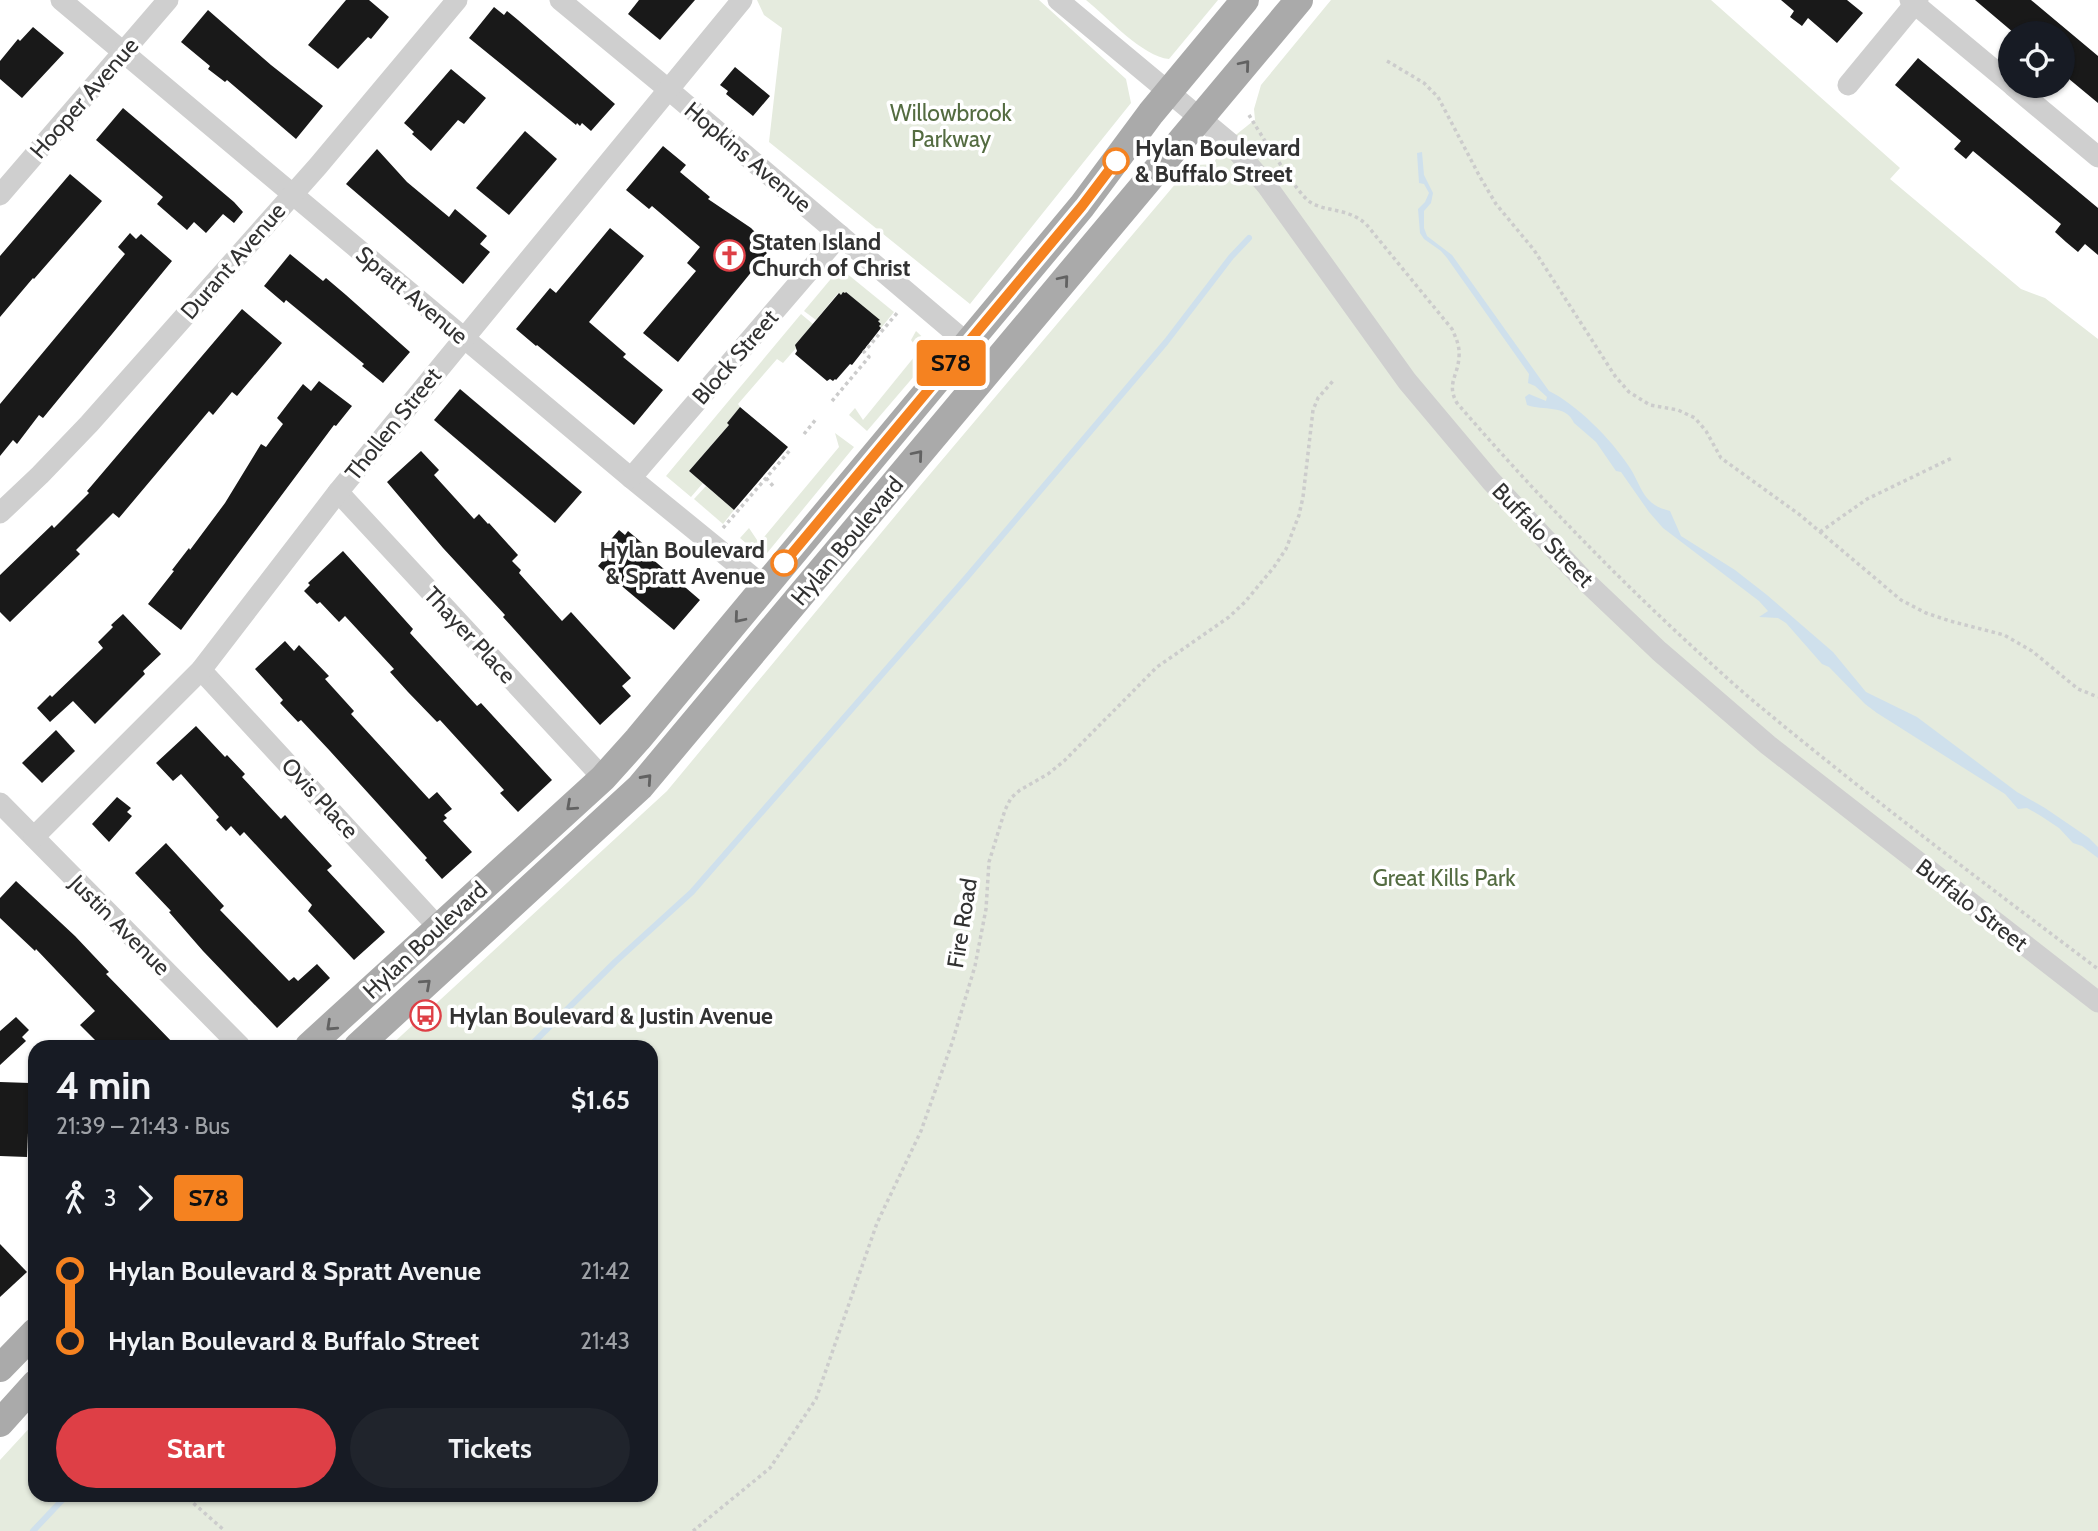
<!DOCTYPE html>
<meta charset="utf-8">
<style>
:root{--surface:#171b24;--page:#20242c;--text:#f1f3f6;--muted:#9ea1a6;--accent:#de3f46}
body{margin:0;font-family:Cabin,sans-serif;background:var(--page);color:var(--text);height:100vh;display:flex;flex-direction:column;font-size:26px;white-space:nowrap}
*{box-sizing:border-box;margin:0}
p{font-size:23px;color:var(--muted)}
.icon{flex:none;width:38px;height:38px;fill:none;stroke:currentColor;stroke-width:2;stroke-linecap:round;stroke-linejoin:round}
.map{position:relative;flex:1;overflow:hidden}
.sheet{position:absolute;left:28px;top:1040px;width:630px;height:462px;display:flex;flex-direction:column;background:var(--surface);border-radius:21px;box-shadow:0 2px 5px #0004}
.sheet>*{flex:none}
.badge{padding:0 14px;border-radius:5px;font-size:24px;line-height:46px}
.tools{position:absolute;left:1998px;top:21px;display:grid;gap:14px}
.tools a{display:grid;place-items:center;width:77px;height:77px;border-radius:50%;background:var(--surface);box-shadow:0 2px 5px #0004;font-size:35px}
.map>.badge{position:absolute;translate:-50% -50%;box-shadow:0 0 0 4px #fff}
.legs{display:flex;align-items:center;gap:10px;height:77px;padding:0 28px;font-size:23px}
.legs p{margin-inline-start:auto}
.summary{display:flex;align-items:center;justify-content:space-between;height:119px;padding:0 28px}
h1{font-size:38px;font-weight:700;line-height:52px}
.action{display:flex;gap:14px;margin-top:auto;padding:14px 28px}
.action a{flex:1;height:80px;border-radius:42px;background:var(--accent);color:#fff;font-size:28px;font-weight:700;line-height:80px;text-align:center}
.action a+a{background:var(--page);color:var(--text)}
ul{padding:0 28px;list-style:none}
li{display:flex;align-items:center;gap:24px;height:70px;font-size:26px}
li i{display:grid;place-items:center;width:10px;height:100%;margin:0 9px;background:currentColor}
li i::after{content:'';width:18px;height:18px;margin:-9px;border:5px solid;border-radius:50%;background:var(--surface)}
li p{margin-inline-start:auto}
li:first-child i{background:linear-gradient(#0000 50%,currentColor 0)}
li:last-child i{background:linear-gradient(currentColor 50%,#0000 0)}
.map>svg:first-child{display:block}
.green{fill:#e5ebde}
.water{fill:#cfe0ec}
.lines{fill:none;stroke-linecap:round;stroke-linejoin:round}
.stream{stroke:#cfe0ec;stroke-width:6}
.building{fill:#191919}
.path{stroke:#ccc;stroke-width:3.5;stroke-dasharray:3.5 3.5;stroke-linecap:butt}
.minor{stroke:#cfcfcf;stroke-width:21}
.major{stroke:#aaa;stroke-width:28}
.oneway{stroke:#626262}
.line-1-casing{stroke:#fff;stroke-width:16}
.line-1{stroke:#f58220;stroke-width:10}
.stop-1-dot{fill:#fff;stroke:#f58220;stroke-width:3.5}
.labels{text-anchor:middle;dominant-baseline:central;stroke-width:7;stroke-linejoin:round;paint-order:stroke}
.street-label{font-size:23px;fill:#323232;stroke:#fff}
.park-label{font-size:23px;fill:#546c41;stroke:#fff}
.stop-label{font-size:23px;font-weight:bold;fill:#323232;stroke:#fff;text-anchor:start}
.poi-label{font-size:23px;font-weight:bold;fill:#323232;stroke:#fff;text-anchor:start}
</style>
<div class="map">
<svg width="2098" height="1531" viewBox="0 0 2098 1531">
<rect width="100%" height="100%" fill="#fff"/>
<g class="green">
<polygon points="757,0 1039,0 1126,79 1131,103 970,304 769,142 782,28 764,15"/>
<path d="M1086 0H1218L1169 59C1143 57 1107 17 1086 0Z"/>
<path d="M1331 0H1711L1900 168 1890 179 2021 289 2045 298 2098 339V1531H0V1460L35 1422V1494H651V1046H390L667 791 920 486 1188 169 1197 165 1214 164C1219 147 1240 131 1255 120L1254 109 1261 85Z"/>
<polygon points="840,268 894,312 881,328 879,326 879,320 846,292 841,295 838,293 816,320 804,311"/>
<polygon points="801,314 813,324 795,345 797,347 783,363 777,359 738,404 740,407 727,423 729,425 689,471 703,483 691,497 666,476"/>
<polygon points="916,331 933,347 930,351 933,354 867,431 849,415 855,408 863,420 919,351 911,340"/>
<polygon points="835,433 854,447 763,558 740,538 749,528 759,543 839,447"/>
<polygon points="706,486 734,510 723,524 694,499"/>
</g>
<path class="water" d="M1422 152 1424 175 1433 193 1431 203 1424 211V228L1427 236 1452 255 1549 391C1576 404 1611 439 1628 465 1642 485 1641 504 1670 511L1681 536 1735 570 1767 595 1833 652 1866 692 1917 717 2017 792 2045 808 2089 838 2098 847V858L2082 846 2073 843 2059 828 2041 816 2027 808 2018 809 2005 794 1877 713 1865 704 1829 667 1822 664 1786 623 1778 618 1759 617 1768 611 1759 601 1663 528 1649 512 1621 472 1616 471 1596 442 1574 423C1566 404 1543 411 1527 405L1525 397 1529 394 1546 401 1547 397 1535 386 1528 383 1529 374 1447 258 1441 251 1424 239 1420 233 1418 209 1425 202 1429 193 1424 184 1419 183 1417 153Z"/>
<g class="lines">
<g class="stream">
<polyline points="530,1046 615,962 692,892 967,577 1166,342 1231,257 1249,238"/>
<polyline points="33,1531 68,1494"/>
</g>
</g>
<g class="building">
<polygon points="346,0 369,0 389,17 371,39 368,37 338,69 308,45"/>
<polygon points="639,0 695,0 660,40 628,14"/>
<polygon points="1781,0 1847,0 1863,13 1837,43 1808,18 1802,26 1790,17 1794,11"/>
<polygon points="1975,0 2031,0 2098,56 2098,103 2063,74 2063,33 2014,33"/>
<polygon points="494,7 504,15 507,11 518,20 615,104 591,131 582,123 580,126 577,123 576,125 469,38"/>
<polygon points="208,10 271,65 323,106 296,139 227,80 225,82 208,69 210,66 181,42"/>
<polygon points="33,27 64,53 22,98 0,79 0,61 18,39 20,41"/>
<polygon points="1918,58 2098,208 2098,255 2085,244 2078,252 2066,242 2055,232 2061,224 1973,151 1966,159 1954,149 1961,141 1895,85"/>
<polygon points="735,67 770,96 753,116 726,94 728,91 720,85"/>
<polygon points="451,69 486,98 464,124 458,120 431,151 412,134 414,132 404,123"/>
<polygon points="123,108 234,202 243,212 234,223 223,214 206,233 194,222 187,230 157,204 163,197 96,140"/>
<polygon points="525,131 557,159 509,215 476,188"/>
<polygon points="663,146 686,165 680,172 710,197 708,199 751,228 771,248 678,362 643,333 696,271 687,263 700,247 652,206 649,209 626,190"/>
<polygon points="377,149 407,182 449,217 455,209 487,236 480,244 490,252 463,284 346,184"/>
<polygon points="70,174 102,201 34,279 33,278 0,317 0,256"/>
<polygon points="610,228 644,256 589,322 626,354 623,357 663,390 634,425 537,345 536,346 516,329 550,288 556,293"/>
<polygon points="130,233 136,239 141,234 172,261 43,418 39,415 17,444 13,440 0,456 0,404 125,254 118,247"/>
<polygon points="290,254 323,281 326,278 346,295 410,352 383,383 362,366 364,364 286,300 284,303 264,286"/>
<polygon points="843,292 845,293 846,292 880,320 878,321 881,324 879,326 881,328 852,365 850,364 836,380 835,379 833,381 830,379 827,381 795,354 797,351 795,345 839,293 841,295"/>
<polygon points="242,309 282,343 237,396 232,392 213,415 209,411 119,518 113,513 76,550 80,554 10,622 0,612 0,575 52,525 54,528 89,493 87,491"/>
<polygon points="319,381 352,406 336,426 334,425 181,630 148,604 174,571 172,570 189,548 190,550 225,503 261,444 266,447 283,424 277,418 303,384 311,391"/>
<polygon points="460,389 582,492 555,523 434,420"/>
<polygon points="740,407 788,447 734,510 689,471 729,425 727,423"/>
<polygon points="421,451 439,470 434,475 474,519 479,514 488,524 489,523 518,555 512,561 521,570 519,573 562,621 571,612 631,678 622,686 631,696 600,725 503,617 505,615 443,548 387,482"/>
<polygon points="619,530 625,535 628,531 647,547 643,551 700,600 674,630 598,566 613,549 607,544"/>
<polygon points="343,551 413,629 410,633 477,706 481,703 552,780 518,812 500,793 504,790 440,720 437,722 408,692 390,672 394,669 345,616 339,622 320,602 317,604 304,591 310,585 308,583"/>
<polygon points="123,614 161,654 143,671 145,674 95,724 73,701 50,722 37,708 50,695 52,697 103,648 98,642 113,627 111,625"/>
<polygon points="285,641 294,651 299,645 329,676 325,679 354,711 351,714 429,799 437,792 452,809 444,815 447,818 443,821 472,852 442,879 425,860 427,858 330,751 301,720 298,722 280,703 283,700 255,669"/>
<polygon points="196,726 225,757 227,755 245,774 242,777 281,819 285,815 294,825 332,866 327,870 385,932 354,960 308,911 312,905 244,832 240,836 231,826 226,831 216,820 219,817 181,774 173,781 156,763"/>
<polygon points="56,730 75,751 42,783 22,763"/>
<polygon points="117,797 131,808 127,812 132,816 109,842 92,824"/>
<polygon points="166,843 224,906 220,910 289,981 294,977 298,981 317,964 330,978 277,1028 203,951 169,912 171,911 135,873"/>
<polygon points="16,881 75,936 109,972 106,974 176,1046 101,1046 80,1025 95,1011 36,949 35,951 0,918 0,898"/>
<polygon points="16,1017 29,1030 22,1037 26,1041 0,1065 0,1031"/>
<polygon points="0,1082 30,1083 27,1157 0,1156"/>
<polygon points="0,1244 27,1272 0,1297"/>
</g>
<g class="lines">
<g class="path">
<polyline points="1387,61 1424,83 1438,97 1480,177 1496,204 1534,250 1615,376 1629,392 1650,405 1678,410 1695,418 1706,431 1721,458 1800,515 1901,600 1926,613 1950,621 2004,635 2032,651 2078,689 2098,697"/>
<path d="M1249 115C1258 130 1298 195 1310 202 1328 213 1346 207 1366 224L1452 329C1456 338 1460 346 1459 357 1458 376 1446 384 1457 403 1532 490 1611 572 1696 650 1714 666 1732 683 1751 699 1864 793 1981 881 2098 969"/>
<polyline points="832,401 869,357 864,352 898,312"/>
<polyline points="804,434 817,418"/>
<polyline points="766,478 774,487"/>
<polyline points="723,528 791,449"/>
<polyline points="1820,532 1867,499 1952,458"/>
<polyline points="183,1494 225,1531"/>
<polyline points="693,1531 770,1468 816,1399 877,1223 921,1131 952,1043 975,966 986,909 989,862 1005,810 1011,798 1020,790 1048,774 1064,761 1157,667 1229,617 1245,602 1274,567 1286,549 1299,515 1303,497 1313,410 1318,398 1333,381"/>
</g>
<g class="minor">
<polyline points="61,0 631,478 765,587"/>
<polyline points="560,0 669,90 967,343"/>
<polyline points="1058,0 1230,143 1267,186 1407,381 1491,481 1578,574 1659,651 1768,745 2098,1002"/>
<polyline points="1910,0 2011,84"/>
<polyline points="1848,85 1918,0"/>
<polyline points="2013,86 2098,157"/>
<polyline points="0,195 168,0"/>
<polyline points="631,478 840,235"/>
<polyline points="338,492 603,778"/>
<polyline points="0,513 40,475 89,424 318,166 457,0"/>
<polyline points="201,670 438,927"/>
<polyline points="0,803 240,1046"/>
<polyline points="34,837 201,670 338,492 742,0"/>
</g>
<g class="major">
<polyline points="309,1046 603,778 638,739 1082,206 1151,113 1245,0"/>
<polyline points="358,1046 640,787 1299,0"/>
<polyline points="0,1368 35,1332"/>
<polyline points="0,1423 35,1384"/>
</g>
</g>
<defs><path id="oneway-chevron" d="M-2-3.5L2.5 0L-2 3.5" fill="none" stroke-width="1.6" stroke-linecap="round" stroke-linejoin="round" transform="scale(1.75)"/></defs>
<g class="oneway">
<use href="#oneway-chevron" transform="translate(1245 65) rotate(-50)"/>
<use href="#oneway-chevron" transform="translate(1064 280) rotate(-50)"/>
<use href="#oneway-chevron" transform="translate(918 455) rotate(-50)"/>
<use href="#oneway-chevron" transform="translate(739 618) rotate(130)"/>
<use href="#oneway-chevron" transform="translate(647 779) rotate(-48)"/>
<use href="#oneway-chevron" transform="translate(571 806) rotate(138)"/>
<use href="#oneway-chevron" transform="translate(426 984) rotate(-42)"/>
<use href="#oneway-chevron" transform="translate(331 1026) rotate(137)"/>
</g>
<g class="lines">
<defs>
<polyline id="line-1" points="784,563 1082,206 1116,161"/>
</defs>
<use href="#line-1" class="line-1-casing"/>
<use href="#line-1" class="line-1"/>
</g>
<defs>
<symbol id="church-ring" viewBox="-11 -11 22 22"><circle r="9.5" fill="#fff" stroke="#de3f46" stroke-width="1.5"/><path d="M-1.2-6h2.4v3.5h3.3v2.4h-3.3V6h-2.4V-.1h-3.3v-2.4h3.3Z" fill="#de3f46"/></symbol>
<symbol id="bus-ring" viewBox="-11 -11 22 22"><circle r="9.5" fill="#fff" stroke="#de3f46" stroke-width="1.5"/><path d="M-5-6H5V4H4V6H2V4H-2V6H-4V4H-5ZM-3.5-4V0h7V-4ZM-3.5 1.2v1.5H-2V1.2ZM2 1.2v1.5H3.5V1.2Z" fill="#de3f46"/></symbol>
</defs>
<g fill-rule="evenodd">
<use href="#church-ring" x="712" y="238" width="35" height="35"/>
<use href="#bus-ring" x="408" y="998" width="35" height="35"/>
</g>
<g class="stop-1-dot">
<circle cx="1116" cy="161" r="12"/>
<circle cx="784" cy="563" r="12"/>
</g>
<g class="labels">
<g class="street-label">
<text transform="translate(84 98) rotate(-49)">Hooper Avenue</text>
<text transform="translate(748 157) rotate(40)">Hopkins Avenue</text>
<text transform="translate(233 261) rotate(-49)">Durant Avenue</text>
<text transform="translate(412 295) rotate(40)">Spratt Avenue</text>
<text transform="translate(735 357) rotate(-49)">Block Street</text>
<text transform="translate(393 424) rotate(-51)">Thollen Street</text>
<text transform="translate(1543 535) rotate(46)">Buffalo Street</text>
<text transform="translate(847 541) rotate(-50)">Hylan Boulevard</text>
<text transform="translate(470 635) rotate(47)">Thayer Place</text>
<text transform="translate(320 798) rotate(47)">Ovis Place</text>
<text transform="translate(1972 905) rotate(38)">Buffalo Street</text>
<text transform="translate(962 923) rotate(-81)">Fire Road</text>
<text transform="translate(120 925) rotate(45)">Justin Avenue</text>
<text transform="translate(425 940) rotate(-43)">Hylan Boulevard</text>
</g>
<g class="park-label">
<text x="951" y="113">Willowbrook<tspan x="951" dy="26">Parkway</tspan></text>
<text x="1444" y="878">Great Kills Park</text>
</g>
<g class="stop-label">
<text x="1135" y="148">Hylan Boulevard<tspan x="1135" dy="26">&amp; Buffalo Street</tspan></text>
<text x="765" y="550" text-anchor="end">Hylan Boulevard<tspan x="765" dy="26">&amp; Spratt Avenue</tspan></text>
</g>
<g class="poi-label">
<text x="752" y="242">Staten Island<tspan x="752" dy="26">Church of Christ</tspan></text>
<text x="449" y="1016">Hylan Boulevard &amp; Justin Avenue</text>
</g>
</g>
</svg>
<div class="tools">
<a><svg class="icon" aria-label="locate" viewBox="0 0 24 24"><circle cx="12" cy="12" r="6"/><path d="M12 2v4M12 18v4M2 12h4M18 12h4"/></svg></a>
</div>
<b class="badge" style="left:951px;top:363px;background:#f58220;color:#111">S78</b>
<section class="sheet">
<div class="summary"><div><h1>4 min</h1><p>21:39 – 21:43 · Bus</p></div><b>$1.65</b></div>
<div class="legs"><svg class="icon" aria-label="walk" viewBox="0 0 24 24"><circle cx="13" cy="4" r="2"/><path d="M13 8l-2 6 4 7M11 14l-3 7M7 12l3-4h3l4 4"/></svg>3<svg class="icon" aria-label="forward" viewBox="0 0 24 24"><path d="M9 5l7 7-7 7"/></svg><b class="badge" style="background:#f58220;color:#111">S78</b></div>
<ul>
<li><i style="color:#f58220"></i><b>Hylan Boulevard &amp; Spratt Avenue</b><p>21:42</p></li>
<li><i style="color:#f58220"></i><b>Hylan Boulevard &amp; Buffalo Street</b><p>21:43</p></li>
</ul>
<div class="action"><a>Start</a><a>Tickets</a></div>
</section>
</div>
